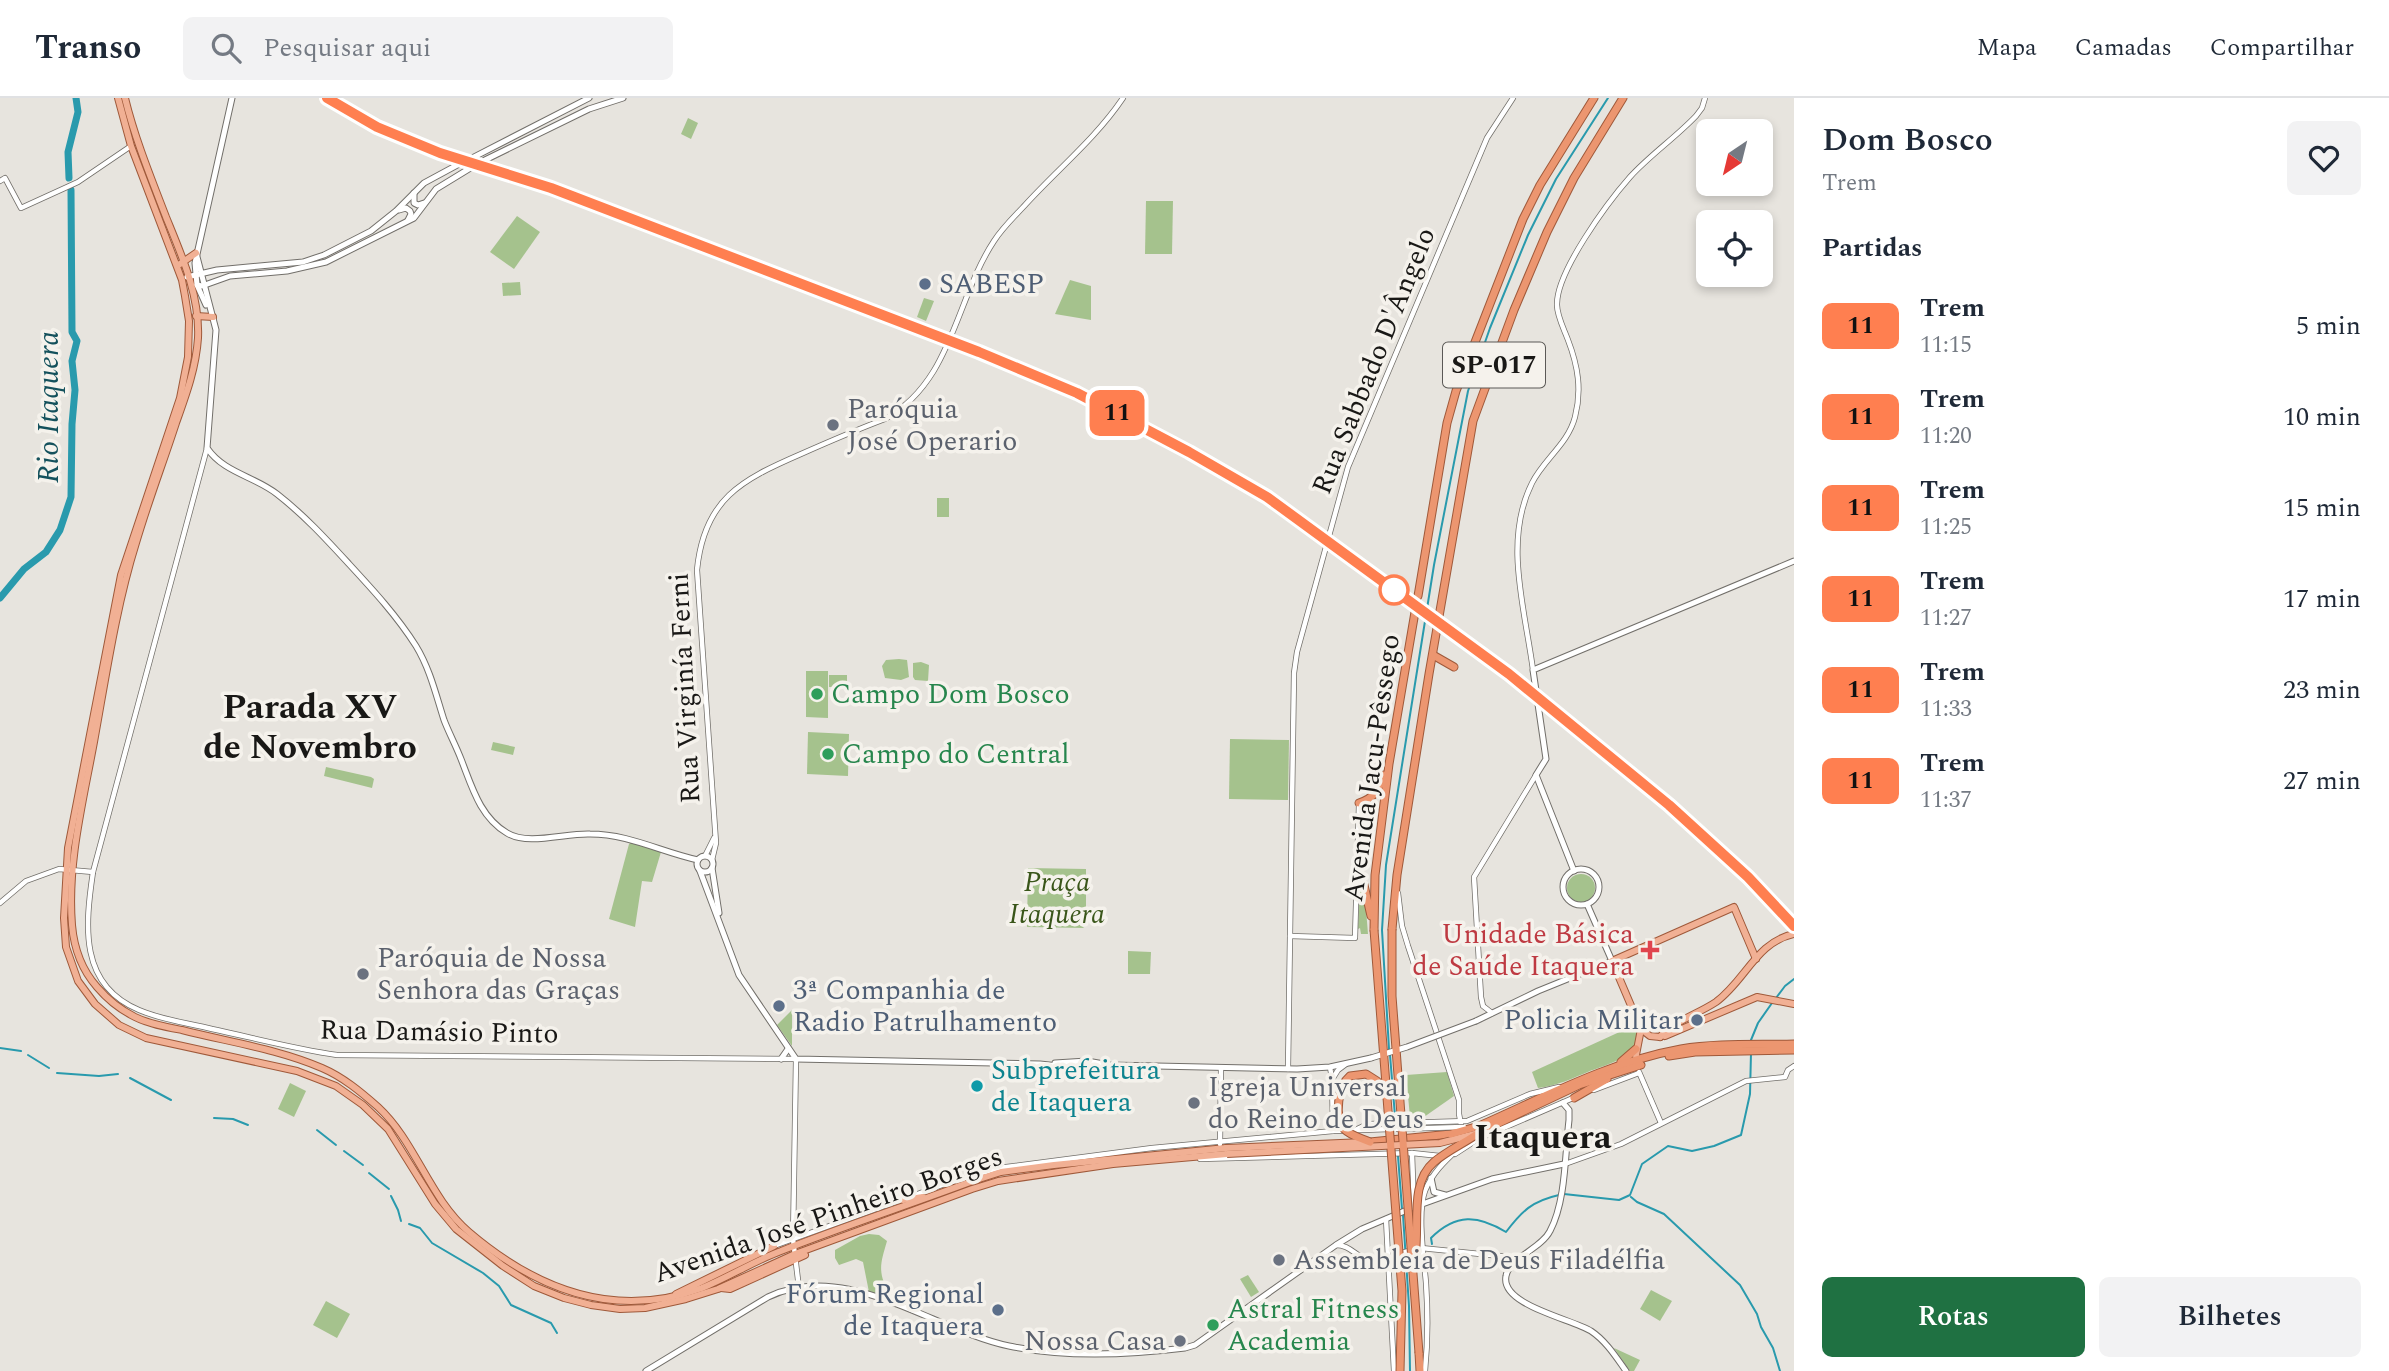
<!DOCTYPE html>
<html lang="pt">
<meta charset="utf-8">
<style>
:root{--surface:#fff;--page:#f2f2f3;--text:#1f2937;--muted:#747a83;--line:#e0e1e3;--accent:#1f7142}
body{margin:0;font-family:Spectral,serif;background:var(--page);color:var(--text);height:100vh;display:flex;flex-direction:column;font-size:26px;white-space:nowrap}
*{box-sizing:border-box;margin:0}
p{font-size:23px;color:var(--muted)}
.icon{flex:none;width:38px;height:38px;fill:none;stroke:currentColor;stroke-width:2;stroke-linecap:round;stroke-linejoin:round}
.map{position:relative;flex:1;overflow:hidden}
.details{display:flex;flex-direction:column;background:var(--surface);width:595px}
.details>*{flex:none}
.badge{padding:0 14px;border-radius:10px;font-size:24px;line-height:46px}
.needle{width:46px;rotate:215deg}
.fabs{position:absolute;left:1696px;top:21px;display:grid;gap:14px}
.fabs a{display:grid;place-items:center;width:77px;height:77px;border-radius:10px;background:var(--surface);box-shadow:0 4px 10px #0003;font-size:35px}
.map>.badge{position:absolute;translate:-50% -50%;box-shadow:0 0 0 4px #fff}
h2{padding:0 28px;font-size:26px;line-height:63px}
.round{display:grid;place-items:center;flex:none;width:74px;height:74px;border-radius:10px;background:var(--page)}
.summary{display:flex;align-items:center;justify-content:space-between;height:119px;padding:0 28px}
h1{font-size:33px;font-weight:600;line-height:52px}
.cta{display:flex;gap:14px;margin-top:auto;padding:14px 28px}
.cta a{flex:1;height:80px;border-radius:10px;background:var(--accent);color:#fff;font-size:28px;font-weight:600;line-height:80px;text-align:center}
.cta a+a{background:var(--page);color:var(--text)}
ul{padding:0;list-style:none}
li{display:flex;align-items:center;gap:21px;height:91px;padding:0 28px}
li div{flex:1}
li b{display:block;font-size:26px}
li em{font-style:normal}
li .badge{min-width:77px;font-weight:700;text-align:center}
header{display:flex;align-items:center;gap:42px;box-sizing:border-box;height:98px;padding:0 35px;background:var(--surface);border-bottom:2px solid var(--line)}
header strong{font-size:33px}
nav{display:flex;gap:38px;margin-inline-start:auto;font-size:24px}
.search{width:490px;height:63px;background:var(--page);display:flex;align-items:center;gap:18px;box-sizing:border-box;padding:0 24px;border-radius:10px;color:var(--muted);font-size:26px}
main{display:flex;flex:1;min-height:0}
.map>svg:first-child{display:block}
.green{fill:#a5c28d}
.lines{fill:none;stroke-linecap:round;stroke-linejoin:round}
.stream{stroke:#299aad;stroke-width:2}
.river{stroke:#299aad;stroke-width:7}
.secondary-tunnel{stroke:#c8c5c0;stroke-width:5;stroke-dasharray:5 2.5;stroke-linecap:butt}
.trunk-tunnel{stroke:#c8c5c0;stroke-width:7;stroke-dasharray:7 3.5;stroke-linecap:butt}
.tertiary-casing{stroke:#726f6a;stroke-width:6}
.secondary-casing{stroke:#726f6a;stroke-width:7}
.primary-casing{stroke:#9f593a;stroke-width:8}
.trunk-casing{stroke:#9f593a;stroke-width:9}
.tertiary{stroke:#fff;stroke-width:4.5}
.secondary{stroke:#fff;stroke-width:5}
.primary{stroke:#f1b094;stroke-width:6}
.trunk{stroke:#ec9670;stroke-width:7}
.rail-casing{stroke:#61605c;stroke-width:4.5}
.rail{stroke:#f5f2ec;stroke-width:2;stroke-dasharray:5;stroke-linecap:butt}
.tertiary-bridge-casing{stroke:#726f6a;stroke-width:6;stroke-linecap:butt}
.secondary-bridge-casing{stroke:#726f6a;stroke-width:7;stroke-linecap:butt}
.primary-bridge-casing{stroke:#9f593a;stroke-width:8;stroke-linecap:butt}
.trunk-bridge-casing{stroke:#9f593a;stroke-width:9;stroke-linecap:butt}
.tertiary-bridge{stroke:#fff;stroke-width:4.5}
.secondary-bridge{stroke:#fff;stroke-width:5}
.primary-bridge{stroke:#f1b094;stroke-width:6}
.trunk-bridge{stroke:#ec9670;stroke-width:7}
.line-casing{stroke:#fff;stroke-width:16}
.line{stroke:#ff7f50;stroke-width:10}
.service-dot{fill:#5c6f8a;stroke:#f5f2ec;stroke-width:2.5}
.worship-dot{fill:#6b7280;stroke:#f5f2ec;stroke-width:2.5}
.stop-dot{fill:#fff;stroke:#ff7f50;stroke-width:3.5}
.leisure-dot{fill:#2e9e5b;stroke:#f5f2ec;stroke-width:2.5}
.health-dot{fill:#e0444e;stroke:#f5f2ec;stroke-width:2.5}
.culture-dot{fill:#0f9aa8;stroke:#f5f2ec;stroke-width:2.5}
.labels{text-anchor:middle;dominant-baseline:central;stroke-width:7;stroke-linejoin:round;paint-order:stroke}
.shield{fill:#f5f2ec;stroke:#5b5956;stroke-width:2}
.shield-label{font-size:26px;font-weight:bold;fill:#191816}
.service-label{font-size:28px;fill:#4e5e75;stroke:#f5f2ec;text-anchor:start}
.street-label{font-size:28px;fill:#191816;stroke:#f5f2ec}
.worship-label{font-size:28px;fill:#5b616d;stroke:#f5f2ec;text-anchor:start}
.leisure-label{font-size:28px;fill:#27864d;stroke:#f5f2ec;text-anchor:start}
.park-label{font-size:28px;font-style:italic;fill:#3a561a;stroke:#f5f2ec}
.health-label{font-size:28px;fill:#be3a42;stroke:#f5f2ec;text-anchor:end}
.culture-label{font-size:28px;fill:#0d838f;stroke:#f5f2ec;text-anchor:start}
.water-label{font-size:30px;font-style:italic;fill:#14515c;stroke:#f5f2ec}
.district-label{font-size:35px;font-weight:bold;fill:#191816;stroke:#f5f2ec}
</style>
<header>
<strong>Transo</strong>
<div class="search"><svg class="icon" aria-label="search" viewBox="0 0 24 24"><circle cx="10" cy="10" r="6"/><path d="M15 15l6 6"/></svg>Pesquisar aqui</div>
<nav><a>Mapa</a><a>Camadas</a><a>Compartilhar</a></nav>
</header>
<main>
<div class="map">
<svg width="1794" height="1273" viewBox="0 0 1794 1273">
<rect width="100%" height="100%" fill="#e7e4de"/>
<g class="green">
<polygon points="688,20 698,25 691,41 681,36"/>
<polygon points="1146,103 1173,103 1172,156 1145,156"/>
<polygon points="517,118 540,134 514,171 490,154"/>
<polygon points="1070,182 1091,188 1091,222 1055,216"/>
<polygon points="520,184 521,197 503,198 502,185"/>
<polygon points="924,200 934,203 926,223 917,219"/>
<rect x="937" y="400" width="12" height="19"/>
<polygon points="899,561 907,562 909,579 901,582 885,580 882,568 886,562"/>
<polygon points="921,564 929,567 928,583 915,582 913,579 913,565"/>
<polygon points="806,573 828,573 828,620 806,619"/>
<rect x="829" y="577" width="18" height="12"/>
<polygon points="808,634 849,636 848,678 807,676"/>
<polygon points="1230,641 1289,642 1288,702 1229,701"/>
<polygon points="493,644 515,649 513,657 491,652"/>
<polygon points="326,669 371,679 374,681 372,690 324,678"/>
<polygon points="632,744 661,754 652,784 642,783 635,829 609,821 629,746"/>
<polygon points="1028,770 1086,771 1086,824 1082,828 1084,830 1027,829"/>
<circle cx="1581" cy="790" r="14"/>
<polygon points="1360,785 1365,799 1368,836 1361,836 1360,830 1358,831"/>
<polygon points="1128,853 1151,854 1150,876 1128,876"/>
<polygon points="792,912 792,948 777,927"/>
<path d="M1637 926C1651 955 1609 966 1590 973 1573 980 1557 988 1538 990L1532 974Z"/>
<polygon points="1447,974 1454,998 1424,1019 1410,1019 1406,977"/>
<polygon points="290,985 306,993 294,1019 278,1011"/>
<path d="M869 1136 879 1137 887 1143C880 1167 877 1175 891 1198L869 1194 863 1164 856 1161 839 1167 835 1160V1152L860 1138Z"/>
<polygon points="1248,1177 1259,1194 1251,1199 1240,1181"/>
<polygon points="1651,1192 1672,1203 1660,1223 1640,1211"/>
<polygon points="326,1203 350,1216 337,1240 313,1227"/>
<polygon points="1614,1250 1640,1262 1634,1273 1630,1273"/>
</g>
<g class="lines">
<g class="stream">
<polyline points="1776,900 1785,888 1794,881"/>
<polyline points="1751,942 1758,925 1772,905"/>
<polyline points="0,950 21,953"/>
<polyline points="1389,951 1382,832 1386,767 1434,467 1468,293 1490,230 1528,137 1556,81 1608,0"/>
<polyline points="28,957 49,970"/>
<polyline points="1390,957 1395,1018"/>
<polyline points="57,975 99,978 118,976"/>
<polyline points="130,980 171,1002"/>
<polyline points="214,1020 233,1021 248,1027"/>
<polyline points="317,1032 336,1047"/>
<polyline points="344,1053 363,1067"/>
<polyline points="1398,1058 1402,1111"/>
<polyline points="369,1075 389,1091"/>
<polyline points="1564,1096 1619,1102 1630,1097 1642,1066 1668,1048 1692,1053 1714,1048 1741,1037 1750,996 1751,955"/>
<polyline points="391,1098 398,1112 401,1123"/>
<polyline points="1631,1099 1637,1104 1664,1116 1740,1187 1757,1216 1761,1229 1773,1250 1780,1273"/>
<polyline points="1403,1117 1409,1208 1410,1273"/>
<polyline points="409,1126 420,1130 432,1145 483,1175 499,1188 511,1207 551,1225 557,1235"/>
<path d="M1432 1146 1431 1140C1456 1115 1478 1117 1506 1134 1522 1113 1532 1103 1559 1097"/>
</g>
<g class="river">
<polyline points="69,80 68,54 78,14 76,0"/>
<polyline points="0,500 24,471 46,454 60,432 71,399 72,326 75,292 72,263 77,243 72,234 71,92"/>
</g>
<g class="secondary-tunnel">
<polyline points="461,65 474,59"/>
<polyline points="472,69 485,62"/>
</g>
<polyline class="trunk-tunnel" points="1415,514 1418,498"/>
<defs>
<g id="tertiary">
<polyline points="0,83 5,80 21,110 78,84 131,48"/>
<path d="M207 350 93 774C85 828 79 887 139 912 162 922 188 925 212 931 254 940 295 951 337 957L796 961 793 1141 799 1190"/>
<path d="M1533 572C1525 511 1503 443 1532 385 1544 361 1568 346 1575 319 1582 292 1578 268 1568 242 1564 231 1557 218 1557 207 1556 174 1608 104 1630 79 1650 57 1675 40 1696 18L1702 10 1705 0"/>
<polyline points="705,758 714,740"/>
<path d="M712 762 716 745 697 472C704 401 741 382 801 356 828 344 856 332 885 321 953 283 955 202 994 143 1003 129 1015 118 1026 106 1058 71 1096 40 1123 0"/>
<polyline points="1398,795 1402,828 1408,848 1459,1002 1459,1016 1462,1032"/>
<polyline points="0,805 26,783 59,771 93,774"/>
<polyline points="1290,838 1355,840 1359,706"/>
<polyline points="1492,915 1483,908 1481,899 1474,779 1536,677"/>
<polyline points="1330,969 1332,981 1333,1033"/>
<polyline points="1288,971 1294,575 1297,554 1348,369 1487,40 1513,0"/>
<polyline points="1639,974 1661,1025"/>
<polyline points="1333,980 1338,972 1346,966"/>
<polyline points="1594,992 1639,975"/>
<polyline points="1355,1032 1368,1026 1467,1023 1530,996 1559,989"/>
<polyline points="1220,1046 1221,970"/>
<polyline points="1412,1055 1414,1109"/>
<polyline points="1455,1056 1478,1041 1573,1000"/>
<polyline points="1200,1061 1412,1055 1440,1058"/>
<polyline points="1565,1066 1621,1046 1746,983 1785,979 1788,972 1794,968"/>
<polyline points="1386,1121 1394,1273"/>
<path d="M1336 1147C1350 1147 1355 1158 1367 1161 1381 1165 1399 1155 1412 1152"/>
<polyline points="774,1148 945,1086 998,1070 1152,1050 1333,1033 1391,1031"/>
<polyline points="1421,1150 1520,1160"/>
<path d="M1425 1273C1428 1244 1428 1215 1426 1185 1424 1161 1417 1115 1425 1093 1432 1075 1445 1063 1459 1050"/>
</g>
<g id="secondary">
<polyline points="474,59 589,0"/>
<polyline points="485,62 589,11 623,0"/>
<polyline points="414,95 414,105 418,107 424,105"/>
<polyline points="399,112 406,110 410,113 411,116 408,122"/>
<path d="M196 155 216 232 207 350C224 375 254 378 277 396 304 417 326 441 349 466 373 492 397 518 416 548 430 571 436 597 444 622 449 635 456 648 461 661 472 689 480 719 507 735 528 748 565 735 590 736 629 736 661 754 698 762"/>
<polyline points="187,179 217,172 303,164 324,157 371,133 396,113 424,85 461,65"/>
<polyline points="197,187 202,188 230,178 287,173 326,164 414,120 436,91 472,69"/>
<polyline points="206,207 197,187 195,165 232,0"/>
<circle cx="705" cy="766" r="8"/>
<polyline points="712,770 719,815"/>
<circle cx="1581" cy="789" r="18"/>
<polyline points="700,773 739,877 796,961 1040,966 1087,971 1110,967 1297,971 1330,969 1371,960"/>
<polyline points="1574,773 1536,677 1546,661 1533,572 1794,463"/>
<polyline points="1476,923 1538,893 1612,863 1587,806"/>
<polyline points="781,961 788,951"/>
<polyline points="1055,965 1087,963 1104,966"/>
<path d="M1563 1005 1569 1012V1022C1565 1056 1566 1103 1550 1133 1541 1151 1509 1160 1506 1178 1500 1207 1572 1221 1591 1233 1606 1243 1616 1259 1626 1273"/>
<polyline points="1431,1080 1434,1094 1445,1097"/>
<path d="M646 1273 768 1199C847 1161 933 1232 1009 1248 1066 1260 1128 1257 1185 1250L1195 1247 1336 1147 1362 1131 1414 1109 1492 1081 1564 1066"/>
</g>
<g id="primary">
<polyline points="118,0 131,48 182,182 185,198 189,223 188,259 180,300 121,477 68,750 64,820 66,849 78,883 95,906 119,927 146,940 297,973 336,988 363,1007 388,1031 435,1106 456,1131 503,1168 534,1188 564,1200 591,1207 620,1211 645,1210 686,1201 718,1191 795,1156 972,1091 998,1083 1113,1066 1227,1056"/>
<path d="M125 0C135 41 151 80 166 119 182 158 200 198 198 240 196 270 186 297 176 325 163 365 148 404 136 445 116 509 106 578 94 644 83 704 67 766 72 827 74 850 82 872 97 889 108 902 121 912 135 919 149 926 166 929 182 932 229 944 278 951 322 970 343 979 361 994 378 1009 416 1044 429 1100 469 1134 537 1192 615 1222 702 1190 729 1179 754 1163 781 1153 844 1128 909 1107 973 1083L1001 1074 1054 1067 1226 1050"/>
<polyline points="180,166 196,155"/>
<polyline points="196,218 213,219"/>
<polyline points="1641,931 1650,938 1660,939"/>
<polyline points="1665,938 1757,899 1794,906"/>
<path d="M1660 939C1674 923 1698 916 1716 904 1746 882 1756 844 1794 836"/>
<polyline points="1637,965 1636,957 1641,931 1612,863 1734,809 1756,861"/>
<polyline points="903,1102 923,1099"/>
<polyline points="721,1190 730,1191 805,1157"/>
<polyline points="676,1196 774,1148"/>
</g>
<g id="trunk">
<polyline points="1418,498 1447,325 1456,293 1523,121 1540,87 1594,0"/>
<polyline points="1433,557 1454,569"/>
<path d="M1359 705C1375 700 1379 691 1384 677"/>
<polyline points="1357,772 1364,787 1371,818"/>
<polyline points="1392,831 1397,777 1429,576 1473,323 1514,212 1547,134 1574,80 1623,0"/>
<polyline points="1374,832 1375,777 1389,666 1415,514"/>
<polyline points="1669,958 1695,954 1794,952"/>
<polyline points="1621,964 1636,951"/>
<polyline points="1574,1000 1607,981"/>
<path d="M1479 1028C1545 999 1609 964 1681 951 1717 945 1757 947 1794 946"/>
<polyline points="1480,1034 1579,987 1641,967"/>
<polyline points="1370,1044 1451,1036"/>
<polyline points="1419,1255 1420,1273"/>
</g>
</defs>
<use href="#tertiary" class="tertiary-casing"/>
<use href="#secondary" class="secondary-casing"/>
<use href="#primary" class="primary-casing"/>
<use href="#trunk" class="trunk-casing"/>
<use href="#tertiary" class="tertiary"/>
<use href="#secondary" class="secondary"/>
<use href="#primary" class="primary"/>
<use href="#trunk" class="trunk"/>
<defs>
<g id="rail">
<polyline points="410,40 552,88"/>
<polyline points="1248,385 1268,397 1365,468"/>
<polyline points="1435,519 1511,574"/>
<polyline points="1778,810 1794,828"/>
</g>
</defs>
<use href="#rail" class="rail-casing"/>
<use href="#rail" class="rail"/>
<defs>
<polyline id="tertiary-bridge" points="1396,1031 1464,1029"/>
<polyline id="secondary-bridge" points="1371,960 1407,949 1476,923"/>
<g id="primary-bridge">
<polyline points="1226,1050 1364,1044"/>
<polyline points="1227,1056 1440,1045 1475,1036"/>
</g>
<g id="trunk-bridge">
<polyline points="1392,831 1392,898 1419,1255"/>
<polyline points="1374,832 1402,1193 1400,1273"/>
<polyline points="1451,1036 1479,1028"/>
<path d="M1370 1044C1361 1040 1351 1038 1344 1031 1334 1018 1338 988 1350 978L1366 976 1377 983 1384 997"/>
<path d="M1415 1157C1420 1128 1409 1085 1434 1064 1448 1052 1465 1045 1480 1034"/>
</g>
</defs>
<use href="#tertiary-bridge" class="tertiary-bridge-casing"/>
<use href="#secondary-bridge" class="secondary-bridge-casing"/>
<use href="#primary-bridge" class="primary-bridge-casing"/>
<use href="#trunk-bridge" class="trunk-bridge-casing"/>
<use href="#tertiary-bridge" class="tertiary-bridge"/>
<use href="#secondary-bridge" class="secondary-bridge"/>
<use href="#primary-bridge" class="primary-bridge"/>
<use href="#trunk-bridge" class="trunk-bridge"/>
</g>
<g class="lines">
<defs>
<polyline id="line" points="327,0 377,29 440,55 551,90 979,254 1077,295 1189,354 1267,399 1509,576 1669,707 1748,779 1794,828"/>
</defs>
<use href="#line" class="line-casing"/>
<use href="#line" class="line"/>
</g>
<g class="service-dot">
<circle cx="925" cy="186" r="7"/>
<circle cx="779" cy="908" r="7"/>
<circle cx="1697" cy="922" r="7"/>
<circle cx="998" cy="1212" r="7"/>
</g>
<g class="worship-dot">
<circle cx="833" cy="327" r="7"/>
<circle cx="363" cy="876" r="7"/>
<circle cx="1194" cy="1005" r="7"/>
<circle cx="1279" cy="1162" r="7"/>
<circle cx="1180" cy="1243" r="7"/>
</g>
<circle class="stop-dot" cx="1394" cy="492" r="14"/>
<g class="leisure-dot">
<circle cx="817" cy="596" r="7"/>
<circle cx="828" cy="656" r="7"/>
<circle cx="1213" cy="1227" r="7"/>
</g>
<path class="health-dot" d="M1646.5 841.5h7v7h7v7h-7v7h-7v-7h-7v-7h7z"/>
<circle class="culture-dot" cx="977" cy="988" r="7"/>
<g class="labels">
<rect class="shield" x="1443" y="244.5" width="102" height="45" rx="5"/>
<g class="shield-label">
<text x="1494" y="267">SP-017</text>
</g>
<g class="service-label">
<text x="939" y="186">SABESP</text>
<text x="793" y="892">3ª Companhia de<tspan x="793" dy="32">Radio Patrulhamento</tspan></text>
<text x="1683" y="922" text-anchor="end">Policia Militar</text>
<text x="984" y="1196" text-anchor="end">Fórum Regional<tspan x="984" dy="32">de Itaquera</tspan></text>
</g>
<g class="street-label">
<text transform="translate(1374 263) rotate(-68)">Rua Sabbado D'Ângelo</text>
<text transform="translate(685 590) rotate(-93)">Rua Virginía Ferni</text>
<text transform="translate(1372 670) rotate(-82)">Avenida Jacu-Pêssego</text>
<text transform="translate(439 934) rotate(1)">Rua Damásio Pinto</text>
<text transform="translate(828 1117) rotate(-19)">Avenida José Pinheiro Borges</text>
</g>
<g class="worship-label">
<text x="847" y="311">Paróquia<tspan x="847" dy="32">José Operario</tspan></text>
<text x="377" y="860">Paróquia de Nossa<tspan x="377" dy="32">Senhora das Graças</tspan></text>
<text x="1208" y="989">Igreja Universal<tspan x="1208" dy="32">do Reino de Deus</tspan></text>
<text x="1293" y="1162">Assembleia de Deus Filadélfia</text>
<text x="1166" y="1243" text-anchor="end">Nossa Casa</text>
</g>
<g class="leisure-label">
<text x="831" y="596">Campo Dom Bosco</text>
<text x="842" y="656">Campo do Central</text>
<text x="1227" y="1211">Astral Fitness<tspan x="1227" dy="32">Academia</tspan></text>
</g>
<g class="park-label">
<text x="1057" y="784">Praça<tspan x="1057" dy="32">Itaquera</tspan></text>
</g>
<g class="health-label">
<text x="1634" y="836">Unidade Básica<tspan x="1634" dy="32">de Saúde Itaquera</tspan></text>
</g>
<g class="culture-label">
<text x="991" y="972">Subprefeitura<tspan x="991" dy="32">de Itaquera</tspan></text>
</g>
<g class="water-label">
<text transform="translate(49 309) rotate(-90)">Rio Itaquera</text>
</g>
<g class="district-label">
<text x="310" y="609">Parada XV<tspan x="310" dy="40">de Novembro</tspan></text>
<text x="1543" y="1039">Itaquera</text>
</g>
</g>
</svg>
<div class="fabs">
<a><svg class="needle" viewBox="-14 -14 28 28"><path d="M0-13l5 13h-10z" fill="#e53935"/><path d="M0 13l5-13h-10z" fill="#747a83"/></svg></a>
<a><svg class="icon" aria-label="locate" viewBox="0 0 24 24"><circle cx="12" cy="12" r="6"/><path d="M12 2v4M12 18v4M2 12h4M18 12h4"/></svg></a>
</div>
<b class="badge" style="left:1117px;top:315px;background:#ff7f50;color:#111">11</b>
</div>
<section class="details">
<div class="summary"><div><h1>Dom Bosco</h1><p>Trem</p></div><a class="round"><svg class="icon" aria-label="heart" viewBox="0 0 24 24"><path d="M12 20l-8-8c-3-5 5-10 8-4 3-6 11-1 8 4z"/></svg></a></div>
<h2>Partidas</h2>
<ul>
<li><span class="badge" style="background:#ff7f50;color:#111">11</span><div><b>Trem</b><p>11:15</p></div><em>5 min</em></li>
<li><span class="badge" style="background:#ff7f50;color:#111">11</span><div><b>Trem</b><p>11:20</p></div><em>10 min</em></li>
<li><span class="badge" style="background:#ff7f50;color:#111">11</span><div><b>Trem</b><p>11:25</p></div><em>15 min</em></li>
<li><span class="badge" style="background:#ff7f50;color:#111">11</span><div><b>Trem</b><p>11:27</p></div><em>17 min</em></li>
<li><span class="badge" style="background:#ff7f50;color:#111">11</span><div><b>Trem</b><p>11:33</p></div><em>23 min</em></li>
<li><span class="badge" style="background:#ff7f50;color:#111">11</span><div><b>Trem</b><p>11:37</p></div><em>27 min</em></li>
</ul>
<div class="cta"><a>Rotas</a><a>Bilhetes</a></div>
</section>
</main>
